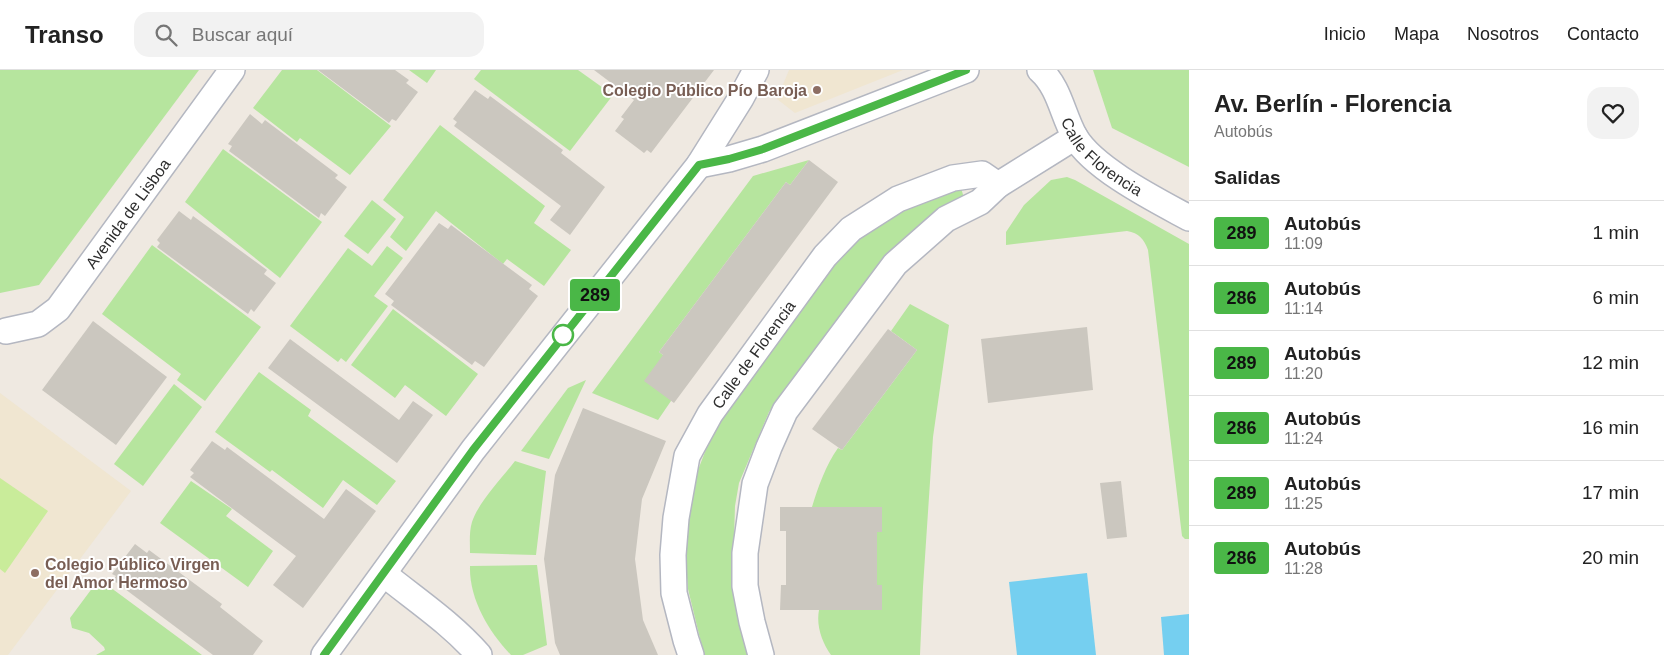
<!DOCTYPE html>
<html lang="es">
<meta charset="utf-8">
<style>
:root{--surface:#fff;--page:#f2f2f2;--text:#222;--muted:#767676;--line:#e0e0e0}
body{margin:0;font-family:Arial,sans-serif;background:var(--page);color:var(--text);height:100vh;display:flex;flex-direction:column;font-size:19px;white-space:nowrap}
*{box-sizing:border-box;margin:0}
p{font-size:16px;color:var(--muted)}
.icon{flex:none;width:28px;height:28px;fill:none;stroke:currentColor;stroke-width:2;stroke-linecap:round;stroke-linejoin:round}
.map{position:relative;flex:1;overflow:hidden}
.drawer{display:flex;flex-direction:column;background:var(--surface);width:475px}
.drawer>*{flex:none}
.badge{padding:0 10px;border-radius:4px;font-size:18px;line-height:32px}
.map>.badge{position:absolute;translate:-50% -50%;box-shadow:0 0 0 2px #fff}
h2{padding:0 25px;font-size:19px;line-height:45px}
.round{display:grid;place-items:center;flex:none;width:52px;height:52px;border-radius:15px;background:var(--page)}
.headline{display:flex;align-items:center;justify-content:space-between;height:85px;padding:0 25px}
h1{font-size:24px;font-weight:600;line-height:38px}
ul{padding:0;list-style:none}
li{display:flex;align-items:center;gap:15px;height:65px;padding:0 25px;border-top:1px solid var(--line)}
li div{flex:1}
li b{display:block;font-size:19px}
li em{font-style:normal}
li .badge{min-width:55px;font-weight:700;text-align:center}
header{display:flex;align-items:center;gap:30px;box-sizing:border-box;height:70px;padding:0 25px;background:var(--surface);border-bottom:1px solid var(--line)}
header strong{font-size:24px}
nav{display:flex;gap:28px;margin-inline-start:auto;font-size:18px}
.search{width:350px;height:45px;background:var(--page);display:flex;align-items:center;gap:12px;box-sizing:border-box;padding:0 18px;border-radius:15px;color:var(--muted);font-size:19px}
main{display:flex;flex:1;min-height:0}
.map>svg:first-child{display:block}
.education{fill:#f0e6d1}
.green{fill:#b6e59e}
.pitch{fill:#c9ec9a}
.water{fill:#75cff0}
.building{fill:#cbc7bf}
.lines{fill:none;stroke-linecap:round;stroke-linejoin:round}
.minor-casing{stroke:#b4b7c1;stroke-width:28}
.minor{stroke:#fff;stroke-width:25}
.line-casing{stroke:#fff;stroke-width:11}
.line{stroke:#4ab747;stroke-width:8}
.education-dot{fill:#8d6e63;stroke:#fff;stroke-width:2}
.stop-dot{fill:#fff;stroke:#4ab747;stroke-width:2.5}
.labels{text-anchor:middle;dominant-baseline:central;stroke-width:4;stroke-linejoin:round;paint-order:stroke}
.education-label{font-size:16px;font-weight:bold;fill:#785e54;stroke:#fff;text-anchor:end}
.street-label{font-size:16px;fill:#2e2e2e;stroke:#fff}
</style>
<header>
<strong>Transo</strong>
<div class="search"><svg class="icon" aria-label="search" viewBox="0 0 24 24"><circle cx="10" cy="10" r="6"/><path d="M15 15l6 6"/></svg>Buscar aquí</div>
<nav><a>Inicio</a><a>Mapa</a><a>Nosotros</a><a>Contacto</a></nav>
</header>
<main>
<div class="map">
<svg width="1189" height="585" viewBox="0 0 1189 585">
<rect width="100%" height="100%" fill="#efe9e1"/>
<g class="education">
<polygon points="789,0 903,0 795,43 777,29"/>
<polygon points="0,323 131,421 8,585 0,585"/>
</g>
<g class="green">
<polygon points="0,0 199,0 39,215 0,223"/>
<polygon points="282,0 317,0 391,56 350,105 300,68 297,72 253,38"/>
<polygon points="409,0 436,0 427,13"/>
<polygon points="481,0 578,0 613,25 570,81 474,9"/>
<polygon points="1093,0 1189,0 1189,97 1112,58"/>
<polygon points="440,55 545,136 534,153 571,180 544,216 507,189 503,194 436,141 406,181 390,167 404,147 383,130"/>
<polygon points="223,79 322,152 280,208 185,132"/>
<polygon points="809,90 790,115 786,112 659,282 663,285 671,331 658,350 592,323 753,106"/>
<path d="M1067 107 1075 110 1189 174V469H1185L1182 466 1148 180C1144 169 1139 163 1127 161L1006 175V162L1024 135 1051 110Z"/>
<path d="M961 118 964 128C931 146 909 160 884 189L769 342 739 413 735 436 733 501 735 534 748 585H704L688 519 685 485 690 434 698 400 710 369 726 342 843 181 895 142Z"/>
<polygon points="372,130 396,149 368,184 344,166"/>
<polygon points="152,175 261,257 205,331 177,310 181,304 102,244"/>
<polygon points="387,176 403,188 374,226 388,236 346,292 341,288 338,292 290,256 348,178 372,196"/>
<path d="M910 234 949 255 933 367 923 517 920 585H831C822 572 816 556 819 540H882V516L877 515V462H882V437H812C818 417 826 395 838 378L842 380 917 280 891 261Z"/>
<polygon points="393,239 478,304 446,346 405,315 395,328 351,295"/>
<polygon points="259,302 311,340 308,346 396,411 377,435 343,410 323,438 272,400 270,402 215,362"/>
<polygon points="586,310 549,389 521,381 568,318"/>
<polygon points="174,314 202,337 143,416 114,394"/>
<path d="M515 391 546 401 536 485 470 483C470 473 469 462 472 452 478 433 502 408 515 391Z"/>
<polygon points="191,411 232,439 226,446 273,481 248,517 160,453"/>
<path d="M537 495 547 575 523 585H511C489 562 469 529 470 496Z"/>
<polygon points="99,509 202,585 96,585 105,580 104,577 89,563 72,558 70,548"/>
</g>
<polygon class="pitch" points="0,408 48,441 5,503 0,499"/>
<g class="water">
<polygon points="1087,503 1096,585 1017,585 1009,512"/>
<polygon points="1189,544 1189,585 1164,585 1161,547"/>
</g>
<g class="building">
<polygon points="318,0 395,0 409,10 406,13 418,22 396,51 392,49 389,53"/>
<polygon points="594,0 714,0 651,83 647,80 644,83 615,61 624,49 621,47 634,30"/>
<polygon points="475,20 488,29 490,26 563,80 561,83 605,117 570,165 550,150 561,136 454,56 457,52 453,49"/>
<polygon points="250,44 262,54 265,50 338,105 335,108 347,117 325,146 321,143 319,148 229,81 232,76 228,74"/>
<polygon points="809,90 838,112 674,333 644,311 663,285 659,282 786,112 790,115"/>
<polygon points="179,141 191,150 193,146 267,200 264,204 276,213 254,242 251,239 248,244 157,177 160,173 157,170"/>
<polygon points="439,153 448,159 451,155 532,215 529,219 538,226 484,297 475,291 472,295 391,235 394,231 385,224"/>
<polygon points="93,251 167,307 116,375 42,320"/>
<polygon points="1087,257 1093,320 988,333 981,269"/>
<polygon points="888,259 917,280 842,380 812,359"/>
<polygon points="290,269 399,350 413,331 433,345 397,393 268,298"/>
<polygon points="583,338 666,371 642,429 635,489 643,550 658,585 560,585 555,573 544,489 555,405"/>
<polygon points="212,371 225,380 227,377 324,449 346,419 376,441 303,538 273,515 296,486 190,407 194,403 190,400"/>
<polygon points="1121,411 1127,467 1107,469 1100,413"/>
<polygon points="780,437 882,437 882,462 877,462 877,515 882,515 882,540 780,540 781,515 786,515 786,461 780,461"/>
<polygon points="135,474 147,483 149,480 222,534 220,537 263,571 253,585 213,585 113,510 116,506 112,504"/>
</g>
<g class="lines">
<defs>
<g id="minor">
<path id="s1" d="M1040 0C1060 18 1062 44 1075 67 1094 99 1156 130 1189 148"/>
<polyline points="699,95 729,89 763,79 966,0"/>
<path id="s2" d="M6 261 38 254 58 239 232 0"/>
<path d="M384 504C416 530 451 553 479 585"/>
<polyline points="324,585 473,380 699,95 741,28 756,0"/>
<path id="s3" d="M691 585 686 570 674 523 673 485 676 448 687 386 710 344 825 186 851 159 898 129 953 108 982 104 998 115"/>
<polyline points="761,585 752,552 745,516 745,483 755,414 769,377 785,341 895,194 946,149 980,132 998,115 1075,67"/>
</g>
</defs>
<use href="#minor" class="minor-casing"/>
<use href="#minor" class="minor"/>
</g>
<g class="lines">
<defs>
<polyline id="line" points="324,585 473,380 699,95 729,89 763,79 966,0"/>
</defs>
<use href="#line" class="line-casing"/>
<use href="#line" class="line"/>
</g>
<g class="education-dot">
<circle cx="817" cy="20" r="5"/>
<circle cx="35" cy="503" r="5"/>
</g>
<circle class="stop-dot" cx="563" cy="265" r="10"/>
<g class="labels">
<g class="education-label">
<text x="807" y="20">Colegio Público Pío Baroja</text>
<text x="45" y="494" text-anchor="start">Colegio Público Virgen<tspan x="45" dy="18">del Amor Hermoso</tspan></text>
</g>
<g class="street-label">
<text stroke="none"><textPath href="#s1" startOffset="109">Calle Florencia</textPath></text>
<text stroke="none"><textPath href="#s2" startOffset="176">Avenida de Lisboa</textPath></text>
<text stroke="none"><textPath href="#s3" startOffset="324">Calle de Florencia</textPath></text>
</g>
</g>
</svg>
<b class="badge" style="left:595px;top:225px;background:#4ab747;color:#111">289</b>
</div>
<section class="drawer">
<div class="headline"><div><h1>Av. Berlín - Florencia</h1><p>Autobús</p></div><a class="round"><svg class="icon" aria-label="heart" viewBox="0 0 24 24"><path d="M12 20l-8-8c-3-5 5-10 8-4 3-6 11-1 8 4z"/></svg></a></div>
<h2>Salidas</h2>
<ul>
<li><span class="badge" style="background:#4ab747;color:#111">289</span><div><b>Autobús</b><p>11:09</p></div><em>1 min</em></li>
<li><span class="badge" style="background:#4ab747;color:#111">286</span><div><b>Autobús</b><p>11:14</p></div><em>6 min</em></li>
<li><span class="badge" style="background:#4ab747;color:#111">289</span><div><b>Autobús</b><p>11:20</p></div><em>12 min</em></li>
<li><span class="badge" style="background:#4ab747;color:#111">286</span><div><b>Autobús</b><p>11:24</p></div><em>16 min</em></li>
<li><span class="badge" style="background:#4ab747;color:#111">289</span><div><b>Autobús</b><p>11:25</p></div><em>17 min</em></li>
<li><span class="badge" style="background:#4ab747;color:#111">286</span><div><b>Autobús</b><p>11:28</p></div><em>20 min</em></li>
</ul>
</section>
</main>
